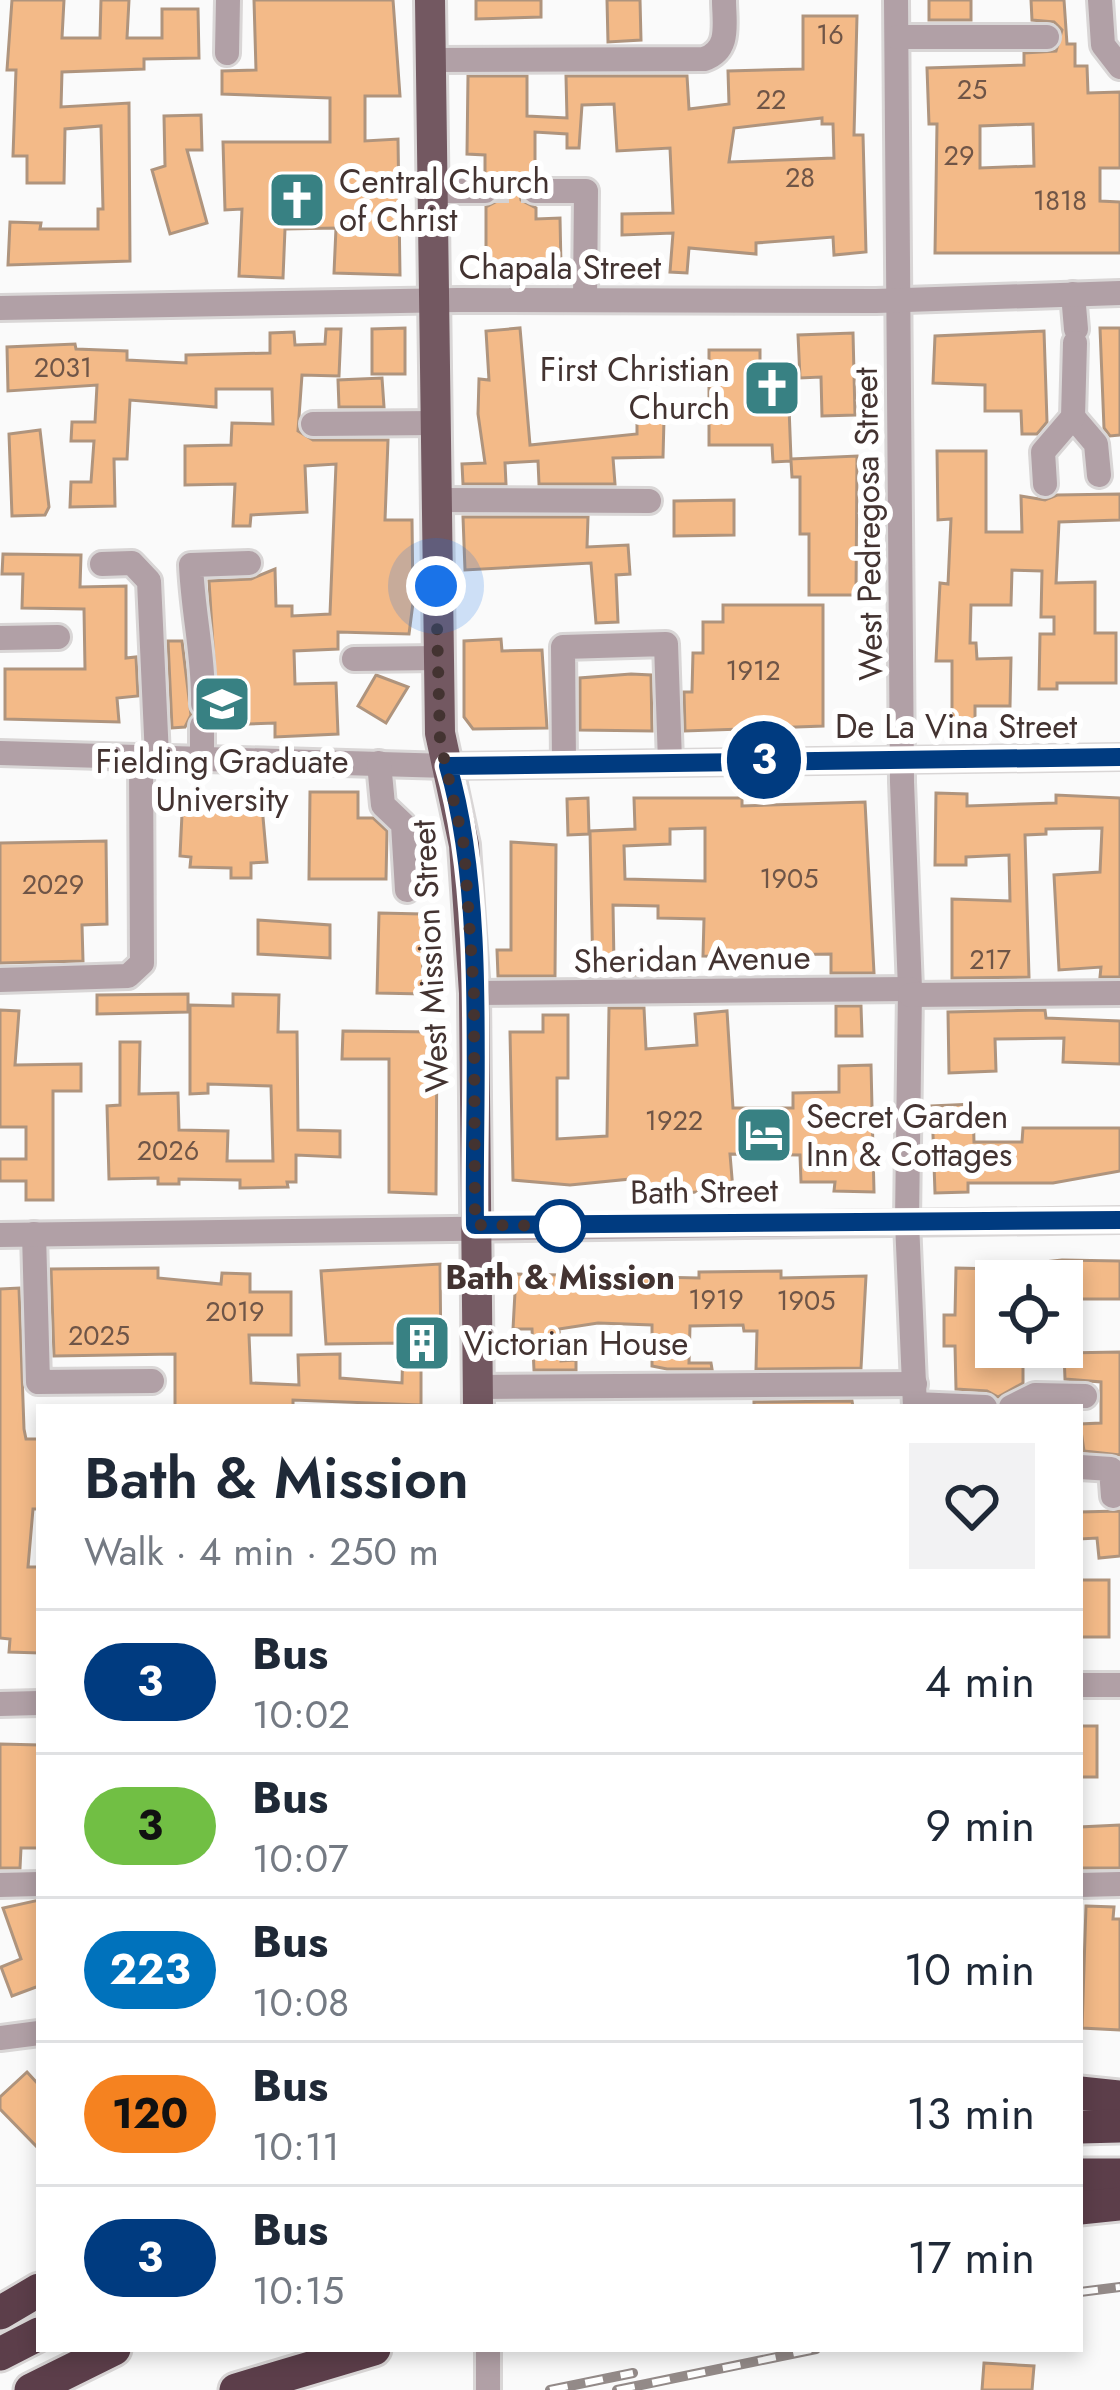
<!DOCTYPE html>
<meta charset="utf-8">
<style>
:root{--surface:#fff;--page:#f2f2f3;--text:#1f2937;--muted:#747a83;--line:#e0e1e3}
body{margin:0;font-family:Jost,sans-serif;background:var(--page);color:var(--text);height:100vh;display:flex;flex-direction:column;font-size:45px;white-space:nowrap}
*{box-sizing:border-box;margin:0}
p{font-size:39px;color:var(--muted)}
.icon{flex:none;width:66px;height:66px;fill:none;stroke:currentColor;stroke-width:2;stroke-linecap:round;stroke-linejoin:round}
.map{position:relative;flex:1;overflow:hidden}
.side{position:absolute;left:36px;top:1404px;width:1047px;height:948px;display:flex;flex-direction:column;background:var(--surface);border-radius:0px;box-shadow:0 6px 18px #0003}
.side>*{flex:none}
.badge{padding:0 24px;border-radius:39px;font-size:42px;line-height:78px}
.controls{position:absolute;left:975px;top:1260px;display:grid;gap:24px}
.controls a{display:grid;place-items:center;width:108px;height:108px;border-radius:0px;background:var(--surface);box-shadow:0 6px 18px #0003;font-size:60px}
.you{position:absolute;width:60px;height:60px;margin:-30px;border:9px solid #fff;border-radius:50%;background:#1a73e8;box-shadow:0 0 0 18px #1a73e833}
.map>.badge{position:absolute;translate:-50% -50%;box-shadow:0 0 0 6px #fff}
.round{display:grid;place-items:center;flex:none;width:126px;height:126px;border-radius:0px;background:var(--page)}
.summary{display:flex;align-items:center;justify-content:space-between;height:204px;padding:0 48px}
h1{font-size:57px;font-weight:600;line-height:90px}
ul{padding:0;list-style:none}
li{display:flex;align-items:center;gap:36px;height:144px;padding:0 48px;border-top:3px solid var(--line)}
li div{flex:1}
li b{display:block;font-size:45px}
li em{font-style:normal}
li .badge{min-width:132px;font-weight:700;text-align:center}
.map>svg:first-child{display:block}
.building{fill:#f3ba88;stroke:#af947d;stroke-width:3;fill-rule:evenodd}
.lines{fill:none;stroke-linecap:round;stroke-linejoin:round}
.minor-tunnel{stroke:#d5d2d2;stroke-width:24;stroke-dasharray:24 12;stroke-linecap:butt}
.minor-casing{stroke:#d9d6d6;stroke-width:30}
.major-casing{stroke:#d9d6d6;stroke-width:36}
.highway-casing{stroke:#d9d6d6;stroke-width:39}
.minor{stroke:#b1a0a6;stroke-width:24}
.major{stroke:#735861;stroke-width:30}
.highway{stroke:#5c3e4a;stroke-width:33}
.rail-casing{stroke:#938a88;stroke-width:10}
.rail{stroke:#fff;stroke-width:6;stroke-dasharray:18;stroke-linecap:butt}
.line-casing{stroke:#fff;stroke-width:27}
.line{stroke:#003b80;stroke-width:18}
.walk{stroke:#433331;stroke-width:12;stroke-dasharray:0 21.6}
.stop-dot{fill:#fff;stroke:#003b80;stroke-width:6}
.labels{text-anchor:middle;dominant-baseline:central;stroke-width:12;stroke-linejoin:round;paint-order:stroke}
.number-label{font-size:27px;fill:#6f5547}
.poi-label{font-size:33px;fill:#433331;stroke:#fff;text-anchor:start}
.street-label{font-size:33px;fill:#433331;stroke:#fff}
.stop-label{font-size:33px;font-weight:bold;fill:#433331;stroke:#fff}
</style>
<div class="map">
<svg width="1120" height="2390" viewBox="0 0 1120 2390">
<rect width="100%" height="100%" fill="#fafafa"/>
<g class="building">
<polygon points="12,0 64,0 62,38 100,38 101,0 129,0 127,38 162,38 162,9 198,9 199,58 144,59 144,69 62,72 61,107 129,103 130,261 8,265 10,222 41,223 40,229 98,229 98,209 103,209 101,126 65,129 64,183 27,183 27,156 13,156 16,70 7,70"/>
<polygon points="254,0 393,0 400,96 365,96 365,141 398,139 400,275 334,273 336,228 285,229 283,278 239,276 242,209 225,210 223,142 330,142 330,98 222,94 222,71 256,70"/>
<polygon points="476,0 541,0 541,17 476,19"/>
<polygon points="607,0 640,0 641,40 608,42"/>
<rect x="929" y="0" width="42" height="20"/>
<path d="M1031 0H1064L1067 44H1075V66H1087L1088 93 1120 92V168H1100V201L1120 202V253H935L937 124H929L927 68 1024 65V53L1056 51 1062 30 1054 22 1032 20ZM1033 124 1034 166 980 168V126Z"/>
<path d="M803 16H857L854 135H863L866 252 834 255 833 237 756 243V254L689 248 687 273 670 272 673 233 622 235V214L673 213 670 148 617 151 614 104 582 105 579 148H567V134L535 132V175L526 177 519 190 521 200 536 208V219L560 218 561 266 486 267V207L499 200 501 190 485 175V155L467 154 468 76H527V116L567 118 566 76H687L689 109 729 104 728 71 803 69ZM822 118V124H833L834 158 729 162 734 128Z"/>
<polygon points="201,115 202,150 187,150 207,223 170,234 152,170 165,166 164,116"/>
<polygon points="405,328 405,374 372,374 372,329"/>
<polygon points="520,328 530,445 637,434 637,419 664,419 663,457 613,458 615,484 539,484 538,461 505,463 506,484 463,484 462,464 485,463 478,414 479,379 489,380 486,331"/>
<polygon points="1100,328 1120,328 1120,435 1110,436 1104,428"/>
<polygon points="326,329 341,329 339,376 302,375 298,431 313,440 388,440 385,520 412,520 413,603 409,634 338,632 338,649 294,651 295,684 336,683 338,734 275,737 275,723 218,725 209,581 251,579 275,569 276,606 292,606 292,616 330,614 336,464 305,466 307,512 251,515 250,526 233,526 235,484 185,485 185,446 231,445 232,423 273,424 272,389 216,389 216,407 130,400 127,459 114,459 115,506 70,507 71,482 91,482 94,441 71,441 72,422 95,422 97,385 8,391 7,347 75,344 76,349 127,351 127,360 186,363 186,355 270,353 270,333 294,332 295,345 325,344"/>
<polygon points="1044,331 1047,422 1037,434 1022,434 1021,411 985,411 985,385 933,383 935,336"/>
<polygon points="853,333 855,415 822,416 821,377 800,378 798,335"/>
<polygon points="709,350 760,350 760,408 789,407 791,459 857,456 856,595 809,595 809,534 800,534 800,477 792,477 791,461 773,462 772,445 709,445"/>
<polygon points="382,378 384,407 339,407 338,380"/>
<polygon points="40,430 49,507 45,515 12,516 9,434"/>
<polygon points="937,451 986,451 986,532 1022,532 1021,496 1045,500 1057,495 1120,494 1120,520 1059,522 1056,583 1095,582 1095,633 1116,633 1116,683 1057,683 1057,689 1039,689 1040,634 1054,634 1054,617 1041,617 1042,571 1012,570 1011,605 971,605 970,643 976,643 977,659 1011,658 1010,706 975,706 975,725 952,725 952,661 936,661 940,583 948,584 951,519 938,520"/>
<polygon points="734,500 734,535 674,536 674,501"/>
<polygon points="463,517 588,517 587,547 628,545 630,574 616,575 618,622 596,623 591,563 465,570"/>
<polygon points="3,554 81,555 80,587 126,586 126,658 136,657 138,696 117,698 119,722 5,719 5,669 85,669 84,609 22,608 23,574 2,574"/>
<polygon points="723,605 823,605 823,726 685,731 684,692 692,692 693,653 703,653 703,622 723,622"/>
<polygon points="501,639 502,651 542,650 547,728 473,729 464,717 464,641"/>
<polygon points="168,641 182,641 191,715 185,727 172,728"/>
<polygon points="631,674 651,675 652,731 580,730 580,678"/>
<polygon points="376,675 408,687 386,723 358,706"/>
<polygon points="310,792 358,792 358,818 373,818 387,831 386,879 309,879"/>
<polygon points="183,793 217,795 216,806 262,806 267,862 251,863 251,878 231,878 231,868 190,867 191,857 180,856"/>
<polygon points="936,793 967,794 967,806 1056,803 1056,795 1120,798 1120,977 1100,977 1101,967 1059,970 1054,875 1100,872 1102,828 1046,829 1046,834 1025,835 1029,977 952,978 952,899 1010,901 1009,855 966,857 966,865 935,865"/>
<polygon points="588,798 589,834 568,835 567,799"/>
<path d="M634 798H742V806L865 802 874 973H831V954L776 955V965L753 966 752 957 703 956 704 919 658 918V906L613 905 614 965 635 964V975H593L590 831 635 829ZM705 828V881L625 879 624 846 670 844V829Z"/>
<polygon points="106,841 107,924 82,925 83,961 0,963 0,843"/>
<polygon points="511,842 556,845 555,976 498,976 497,950 511,950"/>
<polygon points="379,913 422,914 423,994 377,993"/>
<polygon points="258,920 330,925 330,958 258,954"/>
<polygon points="188,994 188,1012 97,1014 97,995"/>
<polygon points="233,994 279,995 278,1032 297,1032 298,1130 340,1131 340,1157 296,1155 296,1182 287,1182 288,1187 240,1188 240,1180 179,1179 179,1184 158,1184 158,1178 109,1179 107,1106 120,1105 120,1042 140,1042 139,1094 178,1093 179,1130 228,1131 227,1161 273,1161 271,1086 208,1084 208,1093 190,1094 190,1005 233,1006"/>
<polygon points="836,1006 861,1006 862,1036 836,1036"/>
<polygon points="609,1008 644,1008 646,1049 697,1045 695,1014 727,1011 733,1108 793,1108 793,1093 839,1092 839,1066 871,1065 874,1192 834,1191 835,1182 801,1182 800,1155 730,1154 733,1190 662,1194 661,1188 631,1187 631,1179 570,1185 513,1180 510,1032 543,1032 543,1015 568,1015 568,1078 557,1078 557,1139 607,1136"/>
<polygon points="0,1010 19,1011 15,1065 81,1064 81,1091 53,1091 53,1200 26,1200 26,1181 0,1181 0,1159 26,1159 26,1127 0,1127"/>
<polygon points="1045,1010 1046,1018 1120,1021 1120,1064 1063,1062 1064,1038 995,1039 996,1071 949,1073 948,1012"/>
<polygon points="343,1031 437,1032 436,1194 389,1192 389,1059 342,1059"/>
<polygon points="973,1104 974,1142 1022,1142 1023,1128 1120,1128 1120,1171 1053,1183 968,1183 968,1192 935,1193 932,1106"/>
<polygon points="1062,1260 1120,1261 1120,1299 1062,1299 1062,1281 1036,1281 1034,1263"/>
<polygon points="440,1264 441,1364 421,1364 421,1405 293,1400 293,1407 175,1406 175,1354 54,1356 51,1269 158,1268 158,1278 221,1284 222,1273 250,1274 250,1292 291,1292 291,1335 249,1335 251,1383 299,1385 298,1355 340,1354 340,1378 402,1383 403,1343 326,1344 321,1271"/>
<polygon points="956,1268 996,1269 996,1364 1023,1363 1023,1383 998,1397 987,1391 956,1389 955,1346 944,1346 944,1315 955,1315"/>
<polygon points="781,1271 781,1278 866,1276 861,1368 756,1369 757,1331 744,1331 743,1325 690,1326 689,1363 711,1363 712,1369 667,1369 652,1366 652,1325 598,1323 559,1329 561,1361 576,1360 576,1370 534,1370 532,1329 513,1329 516,1274 699,1278 699,1272"/>
<polygon points="19,1288 24,1429 26,1439 39,1439 39,1509 33,1509 28,1567 39,1567 39,1653 9,1652 10,1639 0,1638 0,1289"/>
<polygon points="1120,1352 1120,1455 1084,1451 1080,1424 1101,1423 1101,1382 1065,1379 1064,1353"/>
<polygon points="852,1401 853,1407 754,1407 754,1402"/>
<polygon points="1120,1511 1120,1556 1099,1558 1097,1538 1080,1539 1080,1512"/>
<rect x="1081" y="1580" width="28" height="57"/>
<rect x="1080" y="1726" width="17" height="51"/>
<polygon points="0,1744 39,1745 39,1848 21,1848 20,1868 0,1868"/>
<polygon points="1120,1825 1120,1868 1080,1868 1080,1827"/>
<polygon points="39,1900 39,1986 12,1996 1,1967 21,1959 3,1908"/>
<polygon points="1086,1906 1114,1907 1113,1919 1120,1919 1120,2030 1082,2028"/>
<polygon points="27,2072 39,2085 39,2149 0,2109 0,2097"/>
<polygon points="984,2363 1034,2366 1032,2390 982,2390"/>
</g>
<g class="lines">
<polyline class="minor-tunnel" points="485,191 535,191"/>
<defs>
<g id="minor">
<polyline points="896,0 902,782 910,989 907,1222 915,1407"/>
<polyline points="1100,0 1103,45 1120,67"/>
<polyline points="897,37 1047,37"/>
<polyline points="227,53 228,0"/>
<path d="M431 60 704 59C731 50 724 23 724 0"/>
<polyline points="433,191 485,191"/>
<polyline points="535,191 586,191 585,300"/>
<polyline points="1073,294 1076,329"/>
<polyline points="0,308 458,300 876,301 1120,293"/>
<polyline points="1073,417 1096,444 1099,475"/>
<polyline points="313,424 435,423"/>
<polyline points="1045,484 1043,452 1073,417 1075,343"/>
<polyline points="435,500 649,501"/>
<polyline points="102,564 132,563 149,581 157,757"/>
<polyline points="0,638 58,637"/>
<polyline points="354,659 438,658"/>
<path d="M203 704C204 656 193 614 191 565L249 563"/>
<polyline points="0,753 448,766 1120,757"/>
<polyline points="202,758 202,726"/>
<polyline points="379,763 383,805 403,824 407,890"/>
<polyline points="564,763 563,647 666,644 670,762"/>
<polyline points="0,980 128,976 142,963 141,756"/>
<polyline points="474,993 910,989"/>
<polyline points="910,995 1120,993"/>
<polyline points="34,1234 38,1382 152,1381"/>
<polyline points="0,1235 1120,1220"/>
<polyline points="478,1387 915,1384"/>
<polyline points="915,1404 985,1407"/>
<polyline points="1011,1407 1035,1395 1085,1396"/>
<polyline points="1080,1467 1111,1469 1113,1496"/>
<polyline points="1080,1685 1120,1685"/>
<polyline points="0,1704 39,1703"/>
<polyline points="0,1885 39,1884"/>
<polyline points="1080,1885 1120,1884"/>
<polyline points="0,2038 39,2033"/>
<polyline points="488,2349 488,2390"/>
</g>
<polyline id="major" points="430,0 440,733 464,845 474,993 478,1407"/>
<g id="highway">
<polyline points="1080,2093 1120,2097"/>
<polyline points="1080,2127 1120,2126"/>
<polyline points="1080,2175 1120,2175"/>
<polyline points="1080,2208 1120,2204"/>
<polyline points="0,2313 39,2290"/>
<polyline points="0,2354 39,2334"/>
<polyline points="31,2390 114,2349"/>
<polyline points="236,2390 374,2349"/>
</g>
</defs>
<use href="#minor" class="minor-casing"/>
<use href="#major" class="major-casing"/>
<use href="#highway" class="highway-casing"/>
<use href="#minor" class="minor"/>
<use href="#major" class="major"/>
<use href="#highway" class="highway"/>
<defs>
<g id="rail">
<polyline points="1080,2292 1120,2287"/>
<polyline points="550,2390 633,2373"/>
<polyline points="617,2390 816,2349"/>
</g>
</defs>
<use href="#rail" class="rail-casing"/>
<use href="#rail" class="rail"/>
</g>
<g class="lines">
<defs>
<path id="line" d="M1120 757 448 766C487 898 473 1086 475 1225L1120 1220"/>
</defs>
<use href="#line" class="line-casing"/>
<use href="#line" class="line"/>
<polyline class="walk" points="436,586 440,741 464,845 474,994 475,1225 560,1226"/>
</g>
<defs>
<symbol id="church-square" viewBox="-11 -11 22 22"><rect x="-9" y="-9" width="18" height="18" rx="4" fill="#388183" stroke="#fff"/><path d="M-1.2-6h2.4v3.5h3.3v2.4h-3.3V6h-2.4V-.1h-3.3v-2.4h3.3Z" fill="#fff"/></symbol>
<symbol id="university-square" viewBox="-11 -11 22 22"><rect x="-9" y="-9" width="18" height="18" rx="4" fill="#388183" stroke="#fff"/><path d="M0-5L7-2L0 1L-7-2ZM-4 1L0 2.5L4 1V4Q0 6-4 4Z" fill="#fff"/></symbol>
<symbol id="hotel-square" viewBox="-11 -11 22 22"><rect x="-9" y="-9" width="18" height="18" rx="4" fill="#388183" stroke="#fff"/><path d="M-6-4.5h1.5V1H6V5H4.5V3h-9V5H-6ZM-4 0a1.8 1.8 0 1 1 3.6 0ZM.5 0V-2.5h3Q6-2.5 6 0Z" fill="#fff"/></symbol>
<symbol id="building-square" viewBox="-11 -11 22 22"><rect x="-9" y="-9" width="18" height="18" rx="4" fill="#388183" stroke="#fff"/><path d="M-4-6H4V6H1V3H-1V6H-4ZM-2.5-4.3h1.7v1.8h-1.7ZM.8-4.3h1.7v1.8H.8ZM-2.5-1h1.7V.8h-1.7ZM.8-1h1.7V.8H.8Z" fill="#fff"/></symbol>
</defs>
<g fill-rule="evenodd">
<use href="#church-square" x="264" y="167" width="66" height="66"/>
<use href="#church-square" x="739" y="355" width="66" height="66"/>
<use href="#university-square" x="189" y="671" width="66" height="66"/>
<use href="#hotel-square" x="731" y="1102" width="66" height="66"/>
<use href="#building-square" x="389" y="1310" width="66" height="66"/>
</g>
<circle class="stop-dot" cx="560" cy="1226" r="24"/>
<g class="labels">
<g class="number-label">
<text x="830" y="34">16</text>
<text x="972" y="89">25</text>
<text x="771" y="99">22</text>
<text x="959" y="155">29</text>
<text x="800" y="177">28</text>
<text x="1060" y="200">1818</text>
<text x="63" y="367">2031</text>
<text x="753" y="670">1912</text>
<text x="789" y="878">1905</text>
<text x="53" y="884">2029</text>
<text x="990" y="959">217</text>
<text x="674" y="1120">1922</text>
<text x="168" y="1150">2026</text>
<text x="716" y="1299">1919</text>
<text x="806" y="1300">1905</text>
<text x="235" y="1311">2019</text>
<text x="99" y="1335">2025</text>
</g>
<g class="poi-label">
<text x="339" y="181">Central Church<tspan x="339" dy="38">of Christ</tspan></text>
<text x="730" y="369" text-anchor="end">First Christian<tspan x="730" dy="38">Church</tspan></text>
<text x="222" y="761" text-anchor="middle">Fielding Graduate<tspan x="222" dy="38">University</tspan></text>
<text x="806" y="1116">Secret Garden<tspan x="806" dy="38">Inn &amp; Cottages</tspan></text>
<text x="464" y="1343">Victorian House</text>
</g>
<g class="street-label">
<text x="560" y="267">Chapala Street</text>
<text transform="translate(868 524) rotate(-91)">West Pedregosa Street</text>
<text x="956" y="726">De La Vina Street</text>
<text transform="translate(430 956) rotate(-93)">West Mission Street</text>
<text transform="translate(692 959) rotate(-1)">Sheridan Avenue</text>
<text transform="translate(704 1191) rotate(-1)">Bath Street</text>
</g>
<g class="stop-label">
<text x="560" y="1277">Bath &amp; Mission</text>
</g>
</g>
</svg>
<div class="controls">
<a><svg class="icon" aria-label="locate" viewBox="0 0 24 24"><circle cx="12" cy="12" r="6"/><path d="M12 2v4M12 18v4M2 12h4M18 12h4"/></svg></a>
</div>
<div class="you" style="left:436px;top:586px"></div>
<b class="badge" style="left:764px;top:760px;background:#003b80;color:#fff">3</b>
<section class="side">
<div class="summary"><div><h1>Bath &amp; Mission</h1><p>Walk · 4 min · 250 m</p></div><a class="round"><svg class="icon" aria-label="heart" viewBox="0 0 24 24"><path d="M12 20l-8-8c-3-5 5-10 8-4 3-6 11-1 8 4z"/></svg></a></div>
<ul>
<li><span class="badge" style="background:#003b80;color:#fff">3</span><div><b>Bus</b><p>10:02</p></div><em>4 min</em></li>
<li><span class="badge" style="background:#71bf44;color:#111">3</span><div><b>Bus</b><p>10:07</p></div><em>9 min</em></li>
<li><span class="badge" style="background:#0072bc;color:#fff">223</span><div><b>Bus</b><p>10:08</p></div><em>10 min</em></li>
<li><span class="badge" style="background:#f58220;color:#111">120</span><div><b>Bus</b><p>10:11</p></div><em>13 min</em></li>
<li><span class="badge" style="background:#003b80;color:#fff">3</span><div><b>Bus</b><p>10:15</p></div><em>17 min</em></li>
</ul>
</section>
</div>
